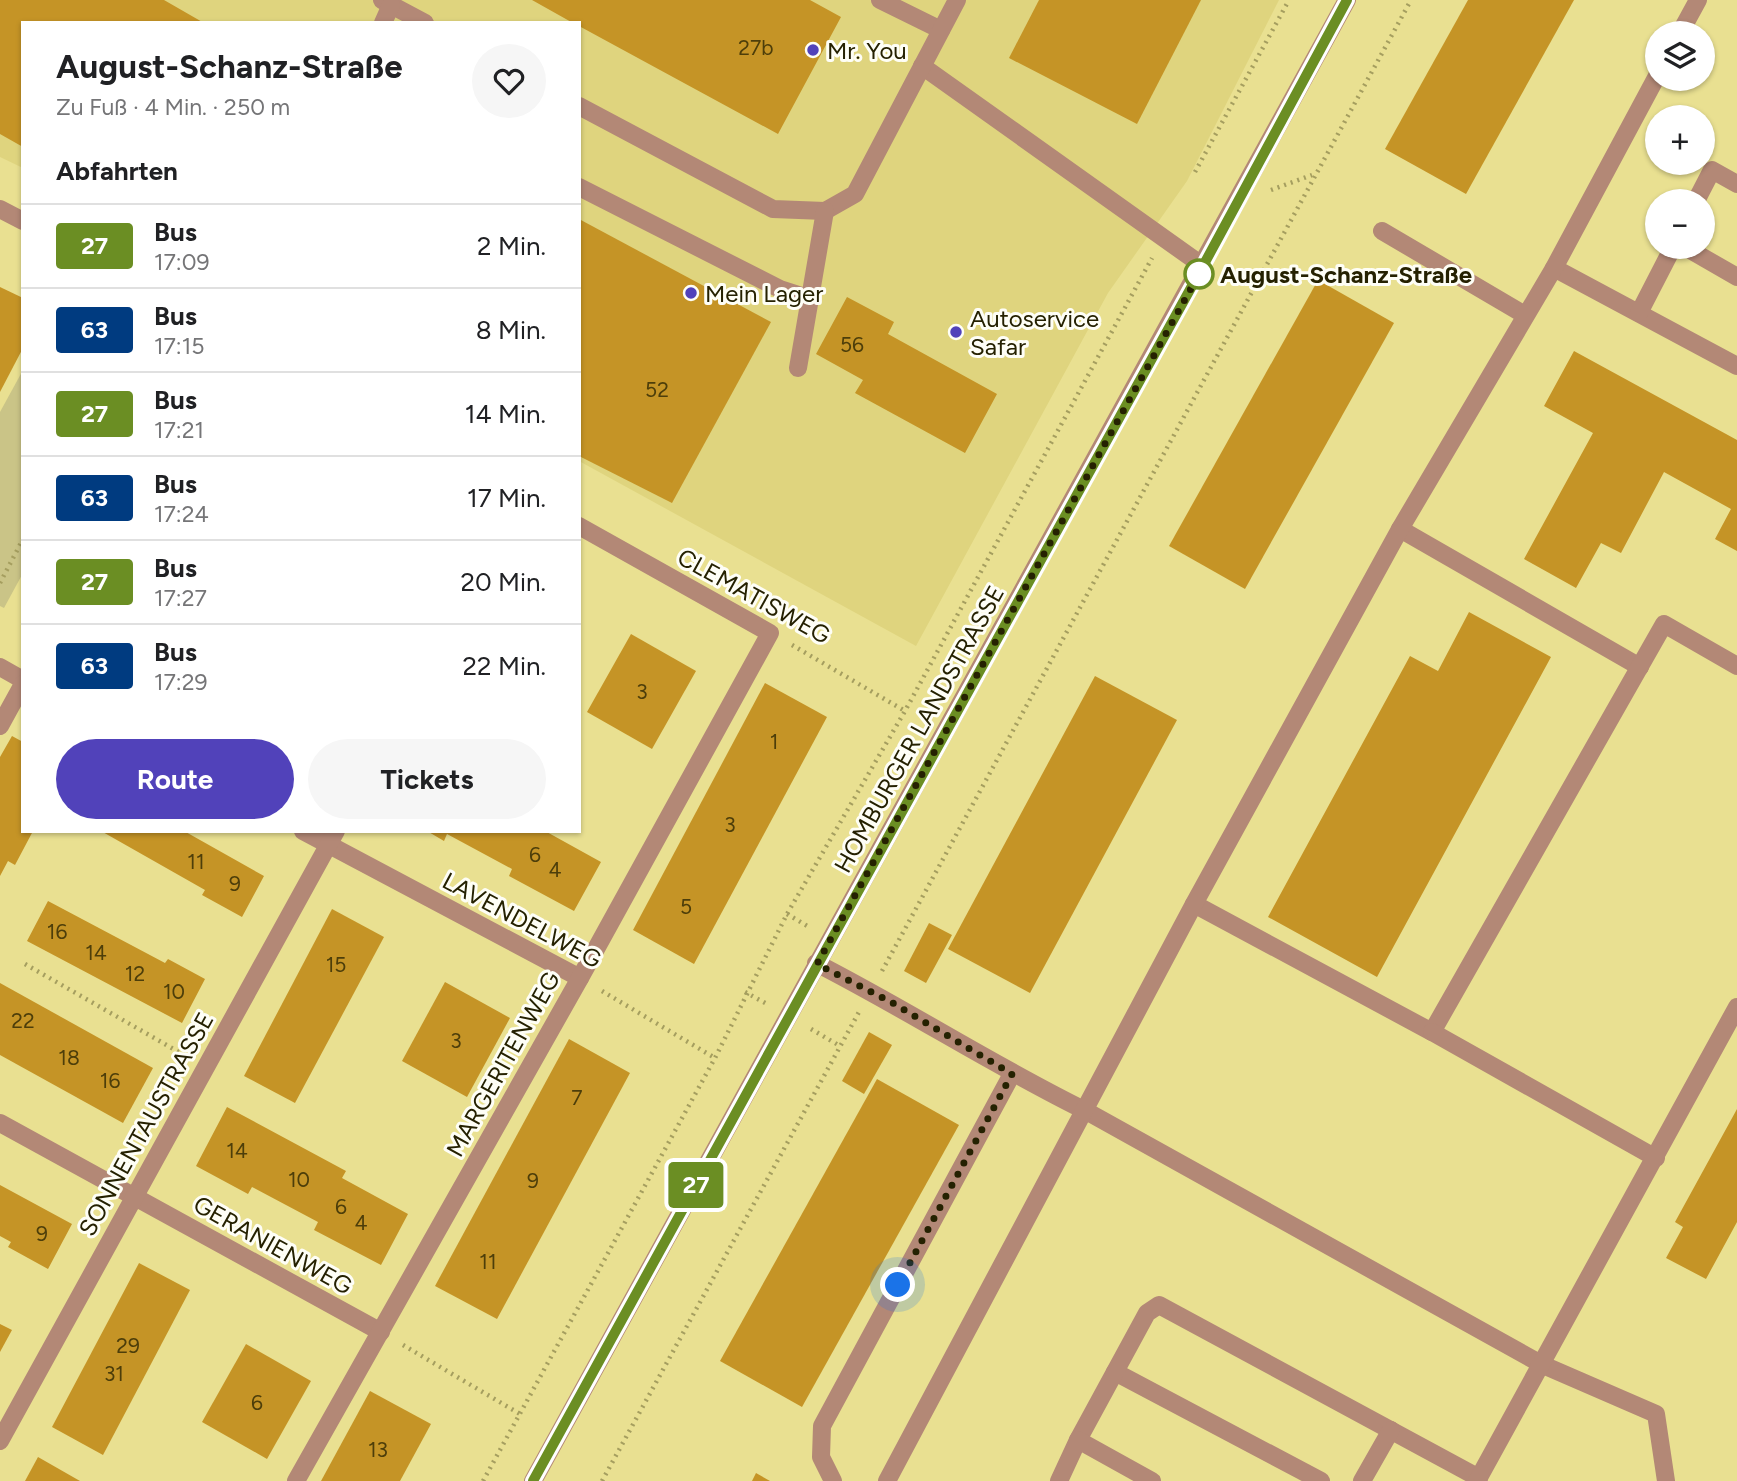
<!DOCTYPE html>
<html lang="de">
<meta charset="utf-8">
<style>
:root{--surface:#fff;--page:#f6f6f6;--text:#202124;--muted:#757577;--line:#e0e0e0;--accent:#5142ba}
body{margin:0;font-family:Figtree,sans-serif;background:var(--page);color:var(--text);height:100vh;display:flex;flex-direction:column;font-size:26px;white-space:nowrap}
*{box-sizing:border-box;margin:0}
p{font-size:23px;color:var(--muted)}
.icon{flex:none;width:38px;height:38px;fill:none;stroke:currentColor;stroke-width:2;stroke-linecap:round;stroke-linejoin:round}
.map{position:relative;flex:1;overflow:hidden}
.panel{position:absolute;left:21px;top:21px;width:560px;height:812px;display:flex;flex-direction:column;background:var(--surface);border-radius:0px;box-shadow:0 2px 5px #0004}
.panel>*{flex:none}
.badge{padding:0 14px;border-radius:5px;font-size:24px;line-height:46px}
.tools{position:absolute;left:1645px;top:21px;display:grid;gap:14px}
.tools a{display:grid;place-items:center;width:70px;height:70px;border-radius:50%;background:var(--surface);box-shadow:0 2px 5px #0004;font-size:35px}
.you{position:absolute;width:35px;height:35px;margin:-18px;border:5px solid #fff;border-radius:50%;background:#1a73e8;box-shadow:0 0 0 10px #1a73e833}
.map>.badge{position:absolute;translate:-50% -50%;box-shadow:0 0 0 4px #fff}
h2{padding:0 35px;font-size:26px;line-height:63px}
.round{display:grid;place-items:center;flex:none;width:74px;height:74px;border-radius:37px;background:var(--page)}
.headline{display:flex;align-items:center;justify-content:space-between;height:119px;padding:0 35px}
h1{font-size:33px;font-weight:700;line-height:52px}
.button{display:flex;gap:14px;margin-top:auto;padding:14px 35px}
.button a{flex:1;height:80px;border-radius:42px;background:var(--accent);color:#fff;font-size:28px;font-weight:700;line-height:80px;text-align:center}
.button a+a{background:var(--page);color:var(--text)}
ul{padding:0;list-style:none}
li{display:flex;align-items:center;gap:21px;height:84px;padding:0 35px;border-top:2px solid var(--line)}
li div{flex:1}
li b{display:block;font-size:26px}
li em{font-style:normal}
li .badge{min-width:77px;font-weight:700;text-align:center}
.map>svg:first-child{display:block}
.built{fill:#dfd47e}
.green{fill:#cac487}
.building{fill:#c59426}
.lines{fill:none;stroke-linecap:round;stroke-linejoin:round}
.path{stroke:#a59e5f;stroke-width:4.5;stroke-dasharray:2 5;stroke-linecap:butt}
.minor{stroke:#b38876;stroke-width:18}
.line-casing{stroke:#fff;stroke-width:16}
.line{stroke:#6b8e23;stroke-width:10}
.walk{stroke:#252101;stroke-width:7;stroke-dasharray:0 12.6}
.poi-dot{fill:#5142ba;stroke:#fefef6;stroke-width:2.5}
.stop-dot{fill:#fff;stroke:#6b8e23;stroke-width:3.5}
.labels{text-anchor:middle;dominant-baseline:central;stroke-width:6;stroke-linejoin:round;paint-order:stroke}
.number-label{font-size:21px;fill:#4d3e0a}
.poi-label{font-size:24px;fill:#252101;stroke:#fefef6;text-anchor:start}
.stop-label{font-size:24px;font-weight:bold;fill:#252101;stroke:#fefef6;text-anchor:start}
.street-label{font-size:24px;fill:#252101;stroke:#fefef6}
</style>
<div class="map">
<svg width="1737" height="1481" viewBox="0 0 1737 1481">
<rect width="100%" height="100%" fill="#e9e091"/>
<polygon class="built" points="0,0 1279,0 1187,181 1108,293 916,646 579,461 579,23 23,23 23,168 0,157"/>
<polygon class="green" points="23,370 23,573 4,608 0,606 0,412"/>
<g class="building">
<polygon points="0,0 164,0 204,23 23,23 23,147 0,134"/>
<polygon points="532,0 810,0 841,17 778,134 579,26 579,23 573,23"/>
<polygon points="1039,0 1201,0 1137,124 1009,58"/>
<polygon points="1468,0 1574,0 1466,194 1385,149"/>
<polygon points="579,219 771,322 672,503 579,456"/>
<polygon points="1318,280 1394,323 1245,589 1169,546"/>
<polygon points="0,287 23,298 23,348 0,392"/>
<polygon points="847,297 894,322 888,334 997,394 965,453 855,393 863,380 816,354"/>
<polygon points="1574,351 1737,440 1737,551 1715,539 1731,509 1664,472 1621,553 1601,543 1576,588 1524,559 1593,433 1544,406"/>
<polygon points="1469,612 1551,657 1377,977 1268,917 1410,656 1438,671"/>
<polygon points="631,634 696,671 652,749 587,712"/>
<polygon points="1095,676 1177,720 1030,993 948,949"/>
<polygon points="765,683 827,717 694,964 633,930"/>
<polygon points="12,736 23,742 23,831 33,831 15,865 8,861 0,876 0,757"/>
<polygon points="101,831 184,831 264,876 242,917 202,895 205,890"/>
<polygon points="427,831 545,831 601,862 574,911 509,876 512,869 447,834 444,841"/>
<polygon points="48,901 165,963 168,959 205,979 182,1023 27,941"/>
<polygon points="332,909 384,937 295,1103 244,1076"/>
<polygon points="929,923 952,935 926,983 904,971"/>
<polygon points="445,982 510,1018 467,1097 402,1061"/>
<polygon points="0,983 153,1068 123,1123 0,1055"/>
<polygon points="869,1032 892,1045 864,1094 842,1081"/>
<polygon points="569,1039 630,1073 497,1319 435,1286"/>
<polygon points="877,1079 959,1125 802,1407 720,1361"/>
<polygon points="227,1107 346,1171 342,1178 408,1214 381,1265 314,1230 318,1222 252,1187 248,1194 196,1166"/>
<polygon points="1737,1109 1737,1222 1706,1279 1666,1258 1683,1227 1675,1222"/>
<polygon points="0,1185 72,1224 48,1269 8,1247 11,1242 0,1236"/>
<polygon points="139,1263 190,1290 103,1455 52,1427"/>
<polygon points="0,1324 12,1330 0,1352"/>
<polygon points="246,1344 311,1381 267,1459 202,1422"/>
<polygon points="370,1391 431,1424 400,1481 321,1481"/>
<polygon points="38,1457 80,1481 25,1481"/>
<polygon points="756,1473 770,1481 752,1481"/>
</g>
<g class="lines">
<g class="path">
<polyline points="1195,172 1289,0"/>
<polyline points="1271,190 1312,175"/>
<polyline points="0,583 23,539"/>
<polyline points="792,645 905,711"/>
<polyline points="787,914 809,927"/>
<polyline points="25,964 184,1055"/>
<polyline points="882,971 1411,0"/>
<polyline points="602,991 715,1058"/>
<polyline points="745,992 767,1004"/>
<polyline points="811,1029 840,1046"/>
<polyline points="403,1345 520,1414"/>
<polyline points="483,1481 715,1058 787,914 905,711 1152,258"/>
<polyline points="602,1481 859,1012"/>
</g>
<g class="minor">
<polyline points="382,0 425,23"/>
<polyline points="880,0 941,30"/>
<polyline points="383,23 391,5"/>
<polyline points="1680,33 1698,0"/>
<polyline points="922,66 1203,266"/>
<polyline points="579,106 773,209 825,211 855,194 957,0"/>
<polyline points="579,187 780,289 808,298"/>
<polyline points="1696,201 1712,170 1737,184"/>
<polyline points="0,209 23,221"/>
<polyline points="1382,231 1525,315"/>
<polyline points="1685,247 1737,277"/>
<polyline points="1554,268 1737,366"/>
<polyline points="1639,313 1673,247"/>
<polyline points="798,368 825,211"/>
<polyline points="1400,529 1640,667"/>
<polyline points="0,667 23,680"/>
<polyline points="0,726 23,684"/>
<polyline points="303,831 580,978"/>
<polyline points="1194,904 1432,1032 1664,624 1737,666"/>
<path d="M816 963C908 1010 994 1066 1086 1111L1543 1365 1656 1414 1666 1481"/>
<polyline points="1432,1032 1656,1158"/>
<polyline points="0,1123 381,1332"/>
<polyline points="1115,1372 1321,1481"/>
<polyline points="1078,1440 1147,1313 1159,1305 1479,1478"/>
<polyline points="0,1441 336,831"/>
<polyline points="296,1481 580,978 770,633 579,526"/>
<polyline points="533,1481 1347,0"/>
<polyline points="833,1481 821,1457 822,1426 1012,1074"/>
<polyline points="887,1481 1194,904 1400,529 1554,268 1657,76"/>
<polyline points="1059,1481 1078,1440 1152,1481"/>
<polyline points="1362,1481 1391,1430"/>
<polyline points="1477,1481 1737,1007"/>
</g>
</g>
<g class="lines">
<defs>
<polyline id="line" points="533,1481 1203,266 1347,0"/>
</defs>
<use href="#line" class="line-casing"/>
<use href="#line" class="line"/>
<polyline class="walk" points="898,1285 1012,1074 891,1002 817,964 1199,274"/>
</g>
<g class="poi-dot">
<circle cx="813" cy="50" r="7"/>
<circle cx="691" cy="293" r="7"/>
<circle cx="956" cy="332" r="7"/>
</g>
<circle class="stop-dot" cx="1199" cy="274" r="14"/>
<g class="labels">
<g class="number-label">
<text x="756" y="47">27b</text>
<text x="852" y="344">56</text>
<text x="657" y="389">52</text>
<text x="642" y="691">3</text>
<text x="774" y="741">1</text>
<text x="730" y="824">3</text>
<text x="535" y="854">6</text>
<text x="196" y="861">11</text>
<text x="555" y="869">4</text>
<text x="235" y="883">9</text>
<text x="686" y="906">5</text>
<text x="57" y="931">16</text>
<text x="96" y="952">14</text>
<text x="336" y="964">15</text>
<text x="135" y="973">12</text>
<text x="174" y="991">10</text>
<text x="23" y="1020">22</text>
<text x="456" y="1040">3</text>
<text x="69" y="1057">18</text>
<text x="110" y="1080">16</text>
<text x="577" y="1097">7</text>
<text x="237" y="1150">14</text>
<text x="299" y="1179">10</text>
<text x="533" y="1180">9</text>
<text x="341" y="1206">6</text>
<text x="361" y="1222">4</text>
<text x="42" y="1233">9</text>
<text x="488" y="1261">11</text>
<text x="128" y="1345">29</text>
<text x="114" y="1373">31</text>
<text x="257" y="1402">6</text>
<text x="378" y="1449">13</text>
</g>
<g class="poi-label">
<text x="827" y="50">Mr. You</text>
<text x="705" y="293">Mein Lager</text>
<text x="970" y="318">Autoservice<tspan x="970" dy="28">Safar</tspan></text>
</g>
<g class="stop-label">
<text x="1220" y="274">August-Schanz-Straße</text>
</g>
<g class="street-label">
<text transform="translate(754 596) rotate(29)">CLEMATISWEG</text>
<text transform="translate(919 729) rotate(-61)">HOMBURGER LANDSTRASSE</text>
<text transform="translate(522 920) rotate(28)">LAVENDELWEG</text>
<text transform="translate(503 1064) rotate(-61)">MARGERITENWEG</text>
<text transform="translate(146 1124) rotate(-61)">SONNENTAUSTRASSE</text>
<text transform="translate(273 1245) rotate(29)">GERANIENWEG</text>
</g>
</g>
</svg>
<div class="tools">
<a><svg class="icon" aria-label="layers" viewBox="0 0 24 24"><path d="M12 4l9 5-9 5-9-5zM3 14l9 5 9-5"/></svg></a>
<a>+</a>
<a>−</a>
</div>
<div class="you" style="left:898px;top:1285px"></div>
<b class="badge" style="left:696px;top:1185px;background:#6b8e23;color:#fff">27</b>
<section class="panel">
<div class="headline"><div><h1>August-Schanz-Straße</h1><p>Zu Fuß · 4 Min. · 250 m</p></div><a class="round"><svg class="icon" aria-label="heart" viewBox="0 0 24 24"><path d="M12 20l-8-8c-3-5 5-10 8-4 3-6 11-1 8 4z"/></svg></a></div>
<h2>Abfahrten</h2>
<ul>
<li><span class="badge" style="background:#6b8e23;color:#fff">27</span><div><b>Bus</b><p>17:09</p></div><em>2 Min.</em></li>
<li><span class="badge" style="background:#003b80;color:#fff">63</span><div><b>Bus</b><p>17:15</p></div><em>8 Min.</em></li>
<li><span class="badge" style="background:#6b8e23;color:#fff">27</span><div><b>Bus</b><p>17:21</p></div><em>14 Min.</em></li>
<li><span class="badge" style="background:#003b80;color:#fff">63</span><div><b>Bus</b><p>17:24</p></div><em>17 Min.</em></li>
<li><span class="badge" style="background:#6b8e23;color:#fff">27</span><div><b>Bus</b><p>17:27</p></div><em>20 Min.</em></li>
<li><span class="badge" style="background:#003b80;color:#fff">63</span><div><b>Bus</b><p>17:29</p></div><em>22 Min.</em></li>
</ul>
<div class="button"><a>Route</a><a>Tickets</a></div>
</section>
</div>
